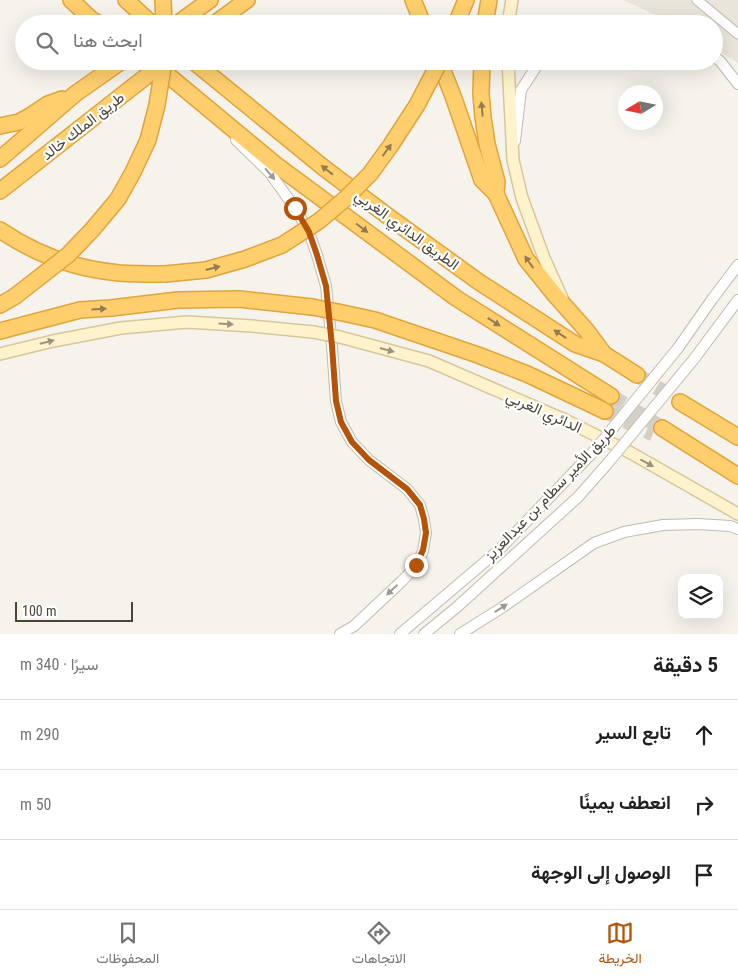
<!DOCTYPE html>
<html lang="ar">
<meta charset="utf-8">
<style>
:root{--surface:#fff;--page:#f2f2f2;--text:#202124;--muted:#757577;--line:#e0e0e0;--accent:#b45309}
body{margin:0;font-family:"Roboto Condensed",Vazirmatn,sans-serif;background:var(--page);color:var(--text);direction:rtl}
.controls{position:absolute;right:15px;bottom:15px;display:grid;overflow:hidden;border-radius:10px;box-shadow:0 5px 20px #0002}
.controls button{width:45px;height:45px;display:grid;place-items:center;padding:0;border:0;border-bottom:1px solid var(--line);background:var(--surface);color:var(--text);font:25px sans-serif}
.compass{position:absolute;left:618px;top:85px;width:45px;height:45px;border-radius:50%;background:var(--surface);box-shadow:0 5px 20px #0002;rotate:260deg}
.scale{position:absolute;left:15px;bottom:12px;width:118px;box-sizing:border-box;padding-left:5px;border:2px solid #4b4439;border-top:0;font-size:14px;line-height:18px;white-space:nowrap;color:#4b4439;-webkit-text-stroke:4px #fff;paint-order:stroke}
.stop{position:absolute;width:15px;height:15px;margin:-11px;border:4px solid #b45309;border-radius:50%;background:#fff}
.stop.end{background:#b45309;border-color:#fff;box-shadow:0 1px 5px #0008}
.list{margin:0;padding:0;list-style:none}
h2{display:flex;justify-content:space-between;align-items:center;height:65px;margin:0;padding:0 20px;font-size:21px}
h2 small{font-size:16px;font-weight:400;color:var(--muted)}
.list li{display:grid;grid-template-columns:32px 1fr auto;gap:15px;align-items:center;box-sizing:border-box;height:70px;padding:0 20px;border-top:1px solid var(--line)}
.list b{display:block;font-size:19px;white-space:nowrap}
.list em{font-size:16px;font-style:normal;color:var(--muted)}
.icon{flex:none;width:28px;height:28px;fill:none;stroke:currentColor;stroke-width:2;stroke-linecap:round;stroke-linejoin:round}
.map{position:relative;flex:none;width:738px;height:634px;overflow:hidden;direction:ltr}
.search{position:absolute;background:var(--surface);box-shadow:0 5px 20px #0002;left:15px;right:15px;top:15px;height:55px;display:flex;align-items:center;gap:12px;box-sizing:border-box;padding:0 18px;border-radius:28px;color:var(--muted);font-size:19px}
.sheet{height:275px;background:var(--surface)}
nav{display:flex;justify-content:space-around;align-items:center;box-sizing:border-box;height:70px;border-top:1px solid var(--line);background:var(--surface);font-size:14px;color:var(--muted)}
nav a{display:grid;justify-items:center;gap:2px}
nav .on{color:var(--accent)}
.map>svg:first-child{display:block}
</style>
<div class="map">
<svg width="738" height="634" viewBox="0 0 738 634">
<rect width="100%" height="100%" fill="#f6f3ec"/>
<path fill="#eae5da" d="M623,0H738V63L714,48V24H675Z"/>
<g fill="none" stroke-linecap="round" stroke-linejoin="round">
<g stroke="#d4d0c8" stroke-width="15" stroke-dasharray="15 8" stroke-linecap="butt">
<path d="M637,375L680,402"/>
<path d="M611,396L662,428"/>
<path d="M605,411L653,434"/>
</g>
<g stroke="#c2bbae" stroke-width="11">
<path id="minor" d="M697,0L738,34"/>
</g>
<g stroke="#c2bbae" stroke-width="12">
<g id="tertiary">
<path d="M714,56L720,61L738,84"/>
<path d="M236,140L270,173L295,208L309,232L317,255L326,286L332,346L336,401L341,422L352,442L369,460L407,489L420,505L424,519L426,533L423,551L417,565L402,581L354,626L340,634"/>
<path d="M515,141L521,90L540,61"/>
<path d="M678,348L713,298L738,265"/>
<path d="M694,359L738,300"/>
<path d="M400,634L500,549L594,451"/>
<path d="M424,634L457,607L578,497L608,463"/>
<path d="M460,634L503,607L594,543L624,532L663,525L698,524L730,526L738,529"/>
</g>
</g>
<g stroke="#d6c79b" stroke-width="14">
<g id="secondary">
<path d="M508,24L512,0"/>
<path d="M508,61L513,160L522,198L544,258L562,298"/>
<path d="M340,337L429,361L565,420L631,453L738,514"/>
<path d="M0,354L53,341L121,328L187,322L252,326L313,332"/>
</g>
</g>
<g stroke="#e0a43c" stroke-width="18">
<g id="motorway">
<path d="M71,0L91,19L100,24"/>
<path d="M126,0L152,24"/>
<path d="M163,0L164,24"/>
<path d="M413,0L423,24"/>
<path d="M177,24L210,0"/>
<path d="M214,24L247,0"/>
<path d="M456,24L466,0"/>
<path d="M485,24L489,0"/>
<path d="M151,61L275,164L456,298L611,396"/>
<path d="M193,61L324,168L389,217L479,282L575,344L604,354L637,375"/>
<path d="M439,61L453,96L482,180L496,194"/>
<path d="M482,61L481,94L483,117L487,144L497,182L496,194L526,259L555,295L587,331L604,354"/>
<path d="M0,126L19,122L30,116L48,104L62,99"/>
<path d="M0,159L75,94L122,61"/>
<path d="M0,191L144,78"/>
<path d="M0,230C35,254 76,269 119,273C134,274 150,274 165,274"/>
<path d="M0,305L14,297"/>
<path d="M338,312L375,320L478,355L527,374L605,411"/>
<path d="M0,331L80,310L111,308L178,300L239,299L312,307"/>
<path d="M680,402L738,437"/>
<path d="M662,428L738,476"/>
</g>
</g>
<use href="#minor" stroke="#fff" stroke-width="9"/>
<use href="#tertiary" stroke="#fff" stroke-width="10"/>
<use href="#secondary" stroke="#fff3cd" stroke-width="11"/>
<use href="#motorway" stroke="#ffcf6e" stroke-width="15"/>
<g stroke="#c2bbae" stroke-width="12" stroke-linecap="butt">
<g id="tertiary-bridge">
<path d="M594,451L678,348"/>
<path d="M608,463L694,359"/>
</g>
</g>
<g stroke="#d6c79b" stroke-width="14" stroke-linecap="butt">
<path id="secondary-bridge" d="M313,332L340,337"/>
</g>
<g stroke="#e0a43c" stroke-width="18" stroke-linecap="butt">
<g id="motorway-bridge">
<path d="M144,78L165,61"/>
<path d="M165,274L206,270L245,259L282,245L319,221L345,199L370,174L391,145L417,105L440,61"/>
<path d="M14,297L68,255L92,230L118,199L133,172L148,140L157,105L164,61"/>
<path d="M312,307L338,312"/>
</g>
</g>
<use href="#tertiary-bridge" stroke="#fff" stroke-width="10"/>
<use href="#secondary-bridge" stroke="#fff3cd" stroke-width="11"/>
<use href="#motorway-bridge" stroke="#ffcf6e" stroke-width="15"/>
</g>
<defs><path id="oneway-solid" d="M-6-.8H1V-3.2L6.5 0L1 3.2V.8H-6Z" transform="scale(1.25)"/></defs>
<g fill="#937c4e">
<use href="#oneway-solid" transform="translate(482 109) rotate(-95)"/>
<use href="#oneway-solid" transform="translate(387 150) rotate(-54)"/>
<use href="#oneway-solid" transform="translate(327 170) rotate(-142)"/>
<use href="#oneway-solid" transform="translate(362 228) rotate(37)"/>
<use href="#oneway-solid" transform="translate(529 262) rotate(-125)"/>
<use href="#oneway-solid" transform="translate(213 268) rotate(-15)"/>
<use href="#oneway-solid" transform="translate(99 309) rotate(-4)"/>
<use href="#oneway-solid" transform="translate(494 322) rotate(33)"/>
<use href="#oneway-solid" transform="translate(560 334) rotate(-147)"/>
</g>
<g fill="#9c9892">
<use href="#oneway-solid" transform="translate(270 174) rotate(49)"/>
<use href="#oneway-solid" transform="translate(392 590) rotate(137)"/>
<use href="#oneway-solid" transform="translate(501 608) rotate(-33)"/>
</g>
<g fill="#9c937c">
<use href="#oneway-solid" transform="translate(226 324) rotate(3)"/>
<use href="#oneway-solid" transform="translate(47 342) rotate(-14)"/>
<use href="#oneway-solid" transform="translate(387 350) rotate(15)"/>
<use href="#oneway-solid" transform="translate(647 463) rotate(29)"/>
</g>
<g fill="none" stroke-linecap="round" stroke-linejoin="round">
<path stroke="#b45309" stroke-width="6" d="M295,208L309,232L317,255L326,286L332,346L336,401L341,422L352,442L369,460L407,489L420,505L424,519L426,533L423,550L416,565"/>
</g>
<g text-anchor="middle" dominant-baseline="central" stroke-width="4.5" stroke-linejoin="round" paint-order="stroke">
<g font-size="15" fill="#4b4439" stroke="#fff">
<text transform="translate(83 126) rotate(-38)">طريق الملك خالد</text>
<text transform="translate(407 230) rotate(36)">الطريق الدائري الغربي</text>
<text transform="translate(544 412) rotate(24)">الدائري الغربي</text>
<text transform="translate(550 493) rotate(-46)">طريق الأمير سطام بن عبدالعزيز</text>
</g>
</g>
</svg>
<div class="controls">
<button><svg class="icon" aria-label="layers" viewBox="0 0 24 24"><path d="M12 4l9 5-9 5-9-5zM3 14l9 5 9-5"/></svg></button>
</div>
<svg class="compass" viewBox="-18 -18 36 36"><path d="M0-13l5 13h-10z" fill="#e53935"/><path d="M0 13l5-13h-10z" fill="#757577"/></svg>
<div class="scale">100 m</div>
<div class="stop" style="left:295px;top:208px"></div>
<div class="stop end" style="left:416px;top:565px"></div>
<div class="search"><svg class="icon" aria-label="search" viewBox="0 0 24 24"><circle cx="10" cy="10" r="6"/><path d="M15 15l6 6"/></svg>ابحث هنا</div>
</div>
<section class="sheet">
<h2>5 دقيقة<small>سيرًا · 340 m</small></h2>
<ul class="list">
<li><svg class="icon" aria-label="ahead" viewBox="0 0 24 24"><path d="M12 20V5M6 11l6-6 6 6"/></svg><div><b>تابع السير</b></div><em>290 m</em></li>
<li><svg class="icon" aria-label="right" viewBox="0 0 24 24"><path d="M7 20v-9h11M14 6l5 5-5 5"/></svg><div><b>انعطف يمينًا</b></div><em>50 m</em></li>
<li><svg class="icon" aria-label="arrive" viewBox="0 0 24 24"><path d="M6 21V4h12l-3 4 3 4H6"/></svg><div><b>الوصول إلى الوجهة</b></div></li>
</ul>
</section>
<nav>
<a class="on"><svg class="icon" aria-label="map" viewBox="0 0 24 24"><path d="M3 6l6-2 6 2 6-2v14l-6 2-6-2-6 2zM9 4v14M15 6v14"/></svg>الخريطة</a>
<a><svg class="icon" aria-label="directions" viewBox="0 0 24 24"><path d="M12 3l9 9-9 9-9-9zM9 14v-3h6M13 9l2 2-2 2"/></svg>الاتجاهات</a>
<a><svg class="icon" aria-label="saved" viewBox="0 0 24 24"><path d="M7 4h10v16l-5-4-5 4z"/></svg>المحفوظات</a>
</nav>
